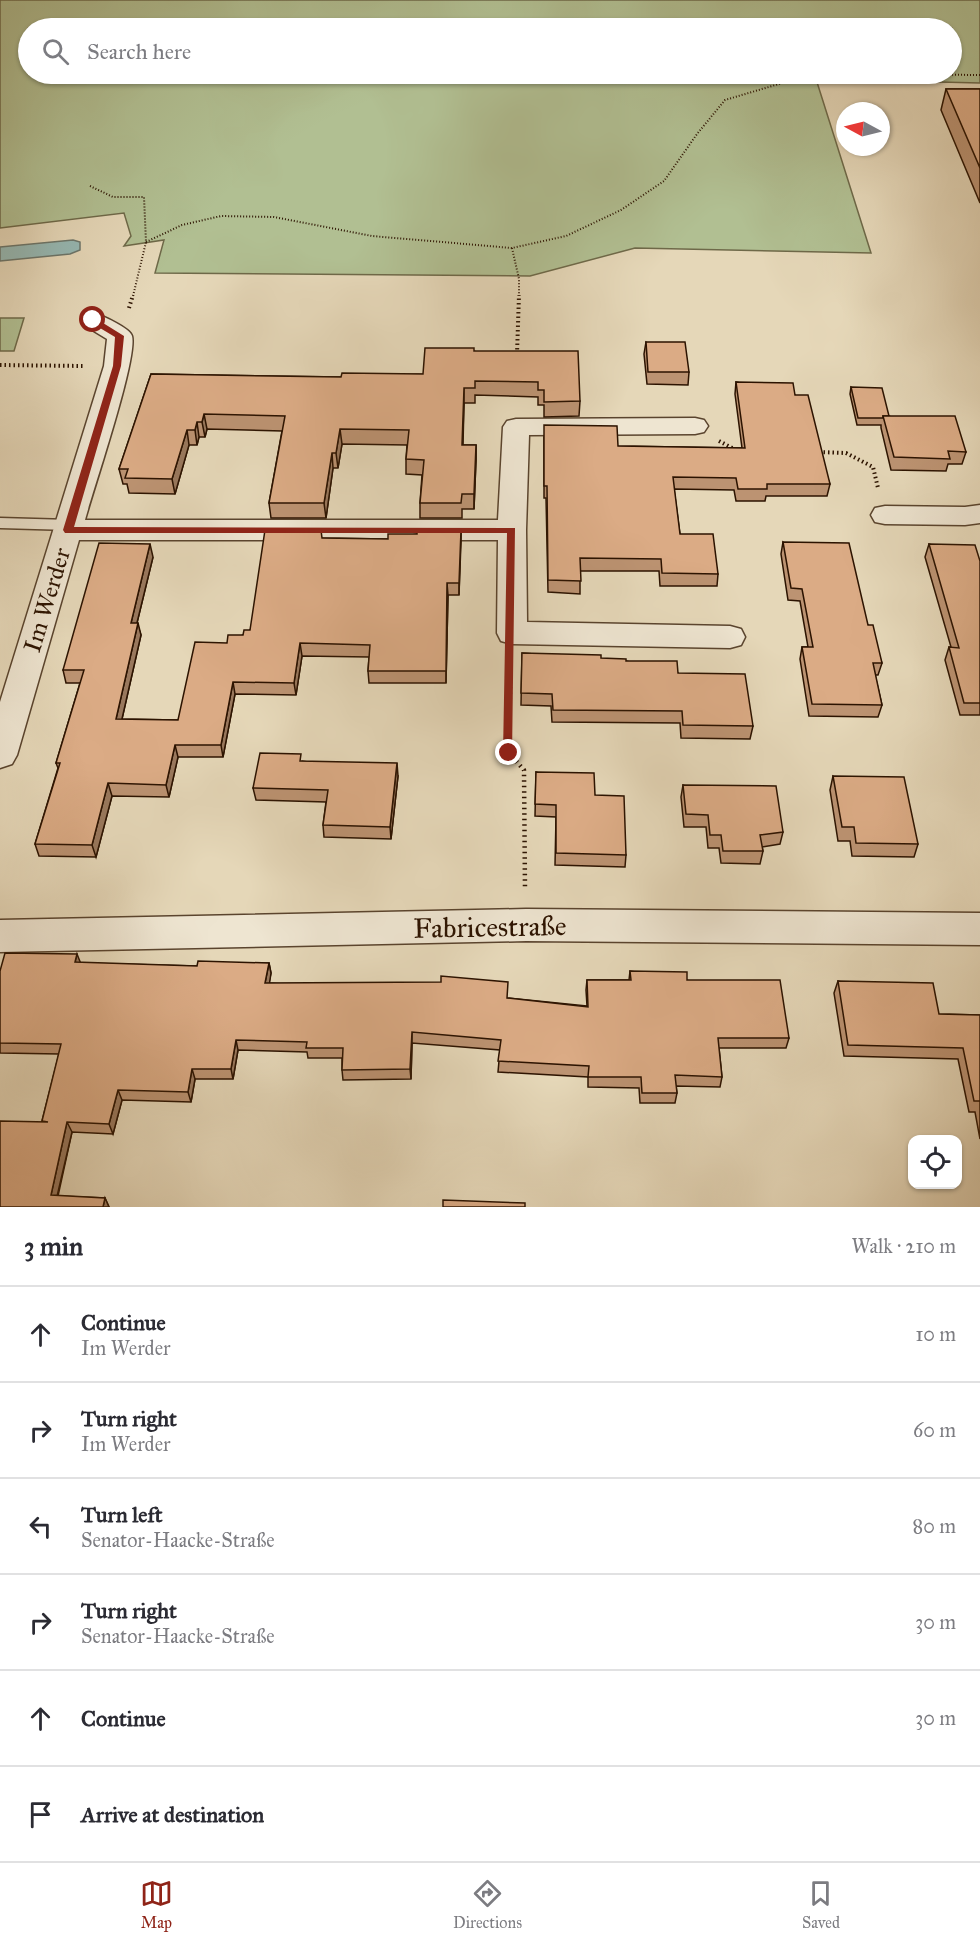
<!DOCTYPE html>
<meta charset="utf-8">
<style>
:root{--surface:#fff;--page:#f7f7f7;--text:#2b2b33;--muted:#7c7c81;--line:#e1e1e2;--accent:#8f2418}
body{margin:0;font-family:"IM FELL Great Primer",serif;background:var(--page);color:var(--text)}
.controls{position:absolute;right:18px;bottom:18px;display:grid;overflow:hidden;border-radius:12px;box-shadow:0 2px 4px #0004}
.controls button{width:54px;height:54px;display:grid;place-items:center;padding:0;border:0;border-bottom:2px solid var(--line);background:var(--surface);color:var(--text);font:30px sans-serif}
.compass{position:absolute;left:836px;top:102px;width:54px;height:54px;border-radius:50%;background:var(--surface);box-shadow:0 2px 4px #0004;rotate:277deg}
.stop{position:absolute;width:18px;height:18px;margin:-14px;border:4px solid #8f2418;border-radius:50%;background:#fff}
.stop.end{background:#8f2418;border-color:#fff;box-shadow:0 2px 6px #0008}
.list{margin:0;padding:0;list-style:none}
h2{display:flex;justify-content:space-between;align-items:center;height:78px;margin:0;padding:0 24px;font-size:26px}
h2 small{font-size:20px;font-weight:400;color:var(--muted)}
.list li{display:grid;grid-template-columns:39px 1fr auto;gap:18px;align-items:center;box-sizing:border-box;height:96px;padding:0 24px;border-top:2px solid var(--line)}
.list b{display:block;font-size:22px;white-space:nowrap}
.list p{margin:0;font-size:20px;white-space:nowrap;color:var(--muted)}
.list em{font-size:20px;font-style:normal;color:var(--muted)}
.icon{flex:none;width:33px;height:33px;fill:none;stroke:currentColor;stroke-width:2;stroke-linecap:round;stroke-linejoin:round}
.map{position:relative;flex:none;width:980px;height:1207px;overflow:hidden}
.search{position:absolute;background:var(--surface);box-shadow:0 2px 4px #0004;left:18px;right:18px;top:18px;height:66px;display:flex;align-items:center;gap:15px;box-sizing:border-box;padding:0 21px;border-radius:33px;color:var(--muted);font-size:22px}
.sheet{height:654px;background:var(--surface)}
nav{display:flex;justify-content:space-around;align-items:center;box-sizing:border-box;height:84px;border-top:2px solid var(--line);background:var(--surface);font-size:16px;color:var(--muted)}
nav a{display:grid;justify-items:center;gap:3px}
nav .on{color:var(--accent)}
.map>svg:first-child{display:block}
</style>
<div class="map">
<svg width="980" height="1207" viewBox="0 0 980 1207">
<rect width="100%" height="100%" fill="#e5d7b8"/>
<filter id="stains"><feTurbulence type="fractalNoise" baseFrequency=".00333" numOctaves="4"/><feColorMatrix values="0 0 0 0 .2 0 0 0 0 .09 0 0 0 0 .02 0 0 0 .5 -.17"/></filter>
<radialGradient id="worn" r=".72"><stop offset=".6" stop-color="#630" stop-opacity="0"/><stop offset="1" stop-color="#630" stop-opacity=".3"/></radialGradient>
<g fill="#b1bf92" stroke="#6e6949" stroke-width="1.5" fill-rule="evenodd">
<path d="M0,0H980V83L816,79L871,253L635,248L530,276L155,273L164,240L124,246L131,236L124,213L0,228ZM28,28H952V74H28Z"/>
<path d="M0,318H24L14,351H0Z"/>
</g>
<path fill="#96b8b3" stroke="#6c766b" stroke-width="1.5" d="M73,240L80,242V250L70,254L0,261V247Z"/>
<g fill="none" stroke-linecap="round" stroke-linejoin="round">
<g stroke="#5a442e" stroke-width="3">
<path id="service" d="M0,518L70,520L77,525L70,530L0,528Z"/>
</g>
<g stroke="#5a442e" stroke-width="3">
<g id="minor">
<path d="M93,313C101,315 130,328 132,336C138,358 93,490 85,520H498L503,427L507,421L516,419L695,418L704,420L708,426L704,432L695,434L529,435L526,530L527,622L730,626L741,629L745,637L741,645L730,648L512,644L501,641L497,633L498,540H79L17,755L12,764L0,768V702L104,366L107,339L84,325L81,320L84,315Z"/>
<path d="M980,505V523L965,525L885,524L875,522L871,515L875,508L885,506L965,507Z"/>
<path d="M526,909L980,913V945L526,941L0,952V920Z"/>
</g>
</g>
<g stroke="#2c1300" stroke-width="2" stroke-dasharray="1 2" stroke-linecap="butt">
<path d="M90,186L113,197H144L146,242L133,296"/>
<path d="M146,242L182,225L221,216L274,217L372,236L512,248L566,236L621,210L664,181L697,134L725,100L799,78L856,74L980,75"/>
<path d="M512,248L519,279V296"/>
</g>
<g stroke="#2c1300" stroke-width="4" stroke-dasharray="1.5 3" stroke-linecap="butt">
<path d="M129,308L133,295"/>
<path d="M517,354L519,295"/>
<path d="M0,365L83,366"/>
<path d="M719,441L734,449"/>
<path d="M819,452L846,453L873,467L878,488"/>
<path d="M510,688L511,664"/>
</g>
<path stroke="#2c1300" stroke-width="4.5" stroke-dasharray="1.5 4" stroke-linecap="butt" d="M510,687L509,753L524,770L525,890"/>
<use href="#service" fill="#eee5d1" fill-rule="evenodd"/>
<use href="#minor" fill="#eee5d1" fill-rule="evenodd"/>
</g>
<g fill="#bc9372" stroke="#2c1300" stroke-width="1.5">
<path d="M946,89H980V203L941,110Z"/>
<path d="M646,342L689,372L688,385L647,384L644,354Z"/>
<path d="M474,351L580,401L579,416L544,417V405H538V397L475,395V403H464L463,445H476V460L474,509H462V518H420V503L422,475L406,474V459L407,445L342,444L338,468H333L326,518H271L269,503L282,431L207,429L205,437H199L197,445H189L175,494L129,493L127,484H123L119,469L151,374L341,377L423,374Z"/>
<path d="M736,382L795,395L830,484L827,496H766L765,501H736L734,490L674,489L680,534L718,574L717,586H660L659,571H580V594L548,592L546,498H544V437L618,446L742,448L735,394Z"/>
<path d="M851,387L889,416L966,452L962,464H948L946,471L891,470L881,428V425H857L850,394Z"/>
<path d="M461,530L459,595H448L446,683H369L368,671L369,657L302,656L296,695L235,694L223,757H178L169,797L112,796L96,857L39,856L35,844L58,768L56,763L80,683H66L63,670L153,557L137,623L141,635L122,719L178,720L227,643L243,635L250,630L322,538L388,539L417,534Z"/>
<path d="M783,542L868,625L882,663L878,675H875L882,705L878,717L809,716L800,659L802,647H808L800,601L788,600L781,554Z"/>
<path d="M929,544L980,561V715H960L945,660L949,647H951L925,557Z"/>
<path d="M522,653L626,661L678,673L753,726L750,739L681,738L680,723L552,722L551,706L521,705Z"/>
<path d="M302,761L398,776L391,839L324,837L323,825L326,802L256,800L253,788Z"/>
<path d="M536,772L595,795L626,855L625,867L555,865L556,817L535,816Z"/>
<path d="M833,776L918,844L914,857L852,856L850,841H838L830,790Z"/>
<path d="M683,785L783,832L780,844L762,847L763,851L760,864L721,863L719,848H708L706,827H684L681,797Z"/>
<path d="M80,963L197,966L269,963L271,973L269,983L507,998L587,1006L586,990L587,980H629L630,971L687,980L789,1038L786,1048H719L722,1077L720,1087L676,1086L677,1093L675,1103H640L639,1088L588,1087V1077L498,1072L500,1050L412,1043L411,1079L343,1080L342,1070V1058H308L307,1052L238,1050L233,1079H195L191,1102L122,1100L113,1134L72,1132L58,1196L105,1198L109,1207H0L42,1121L59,1054L0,1053V971Z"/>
<path d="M838,981L939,1014L980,1015V1139L975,1112H969L958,1059L844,1056L834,993Z"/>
</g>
<g fill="#99785d" stroke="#2c1300" stroke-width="1.5">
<path d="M464,388V403L462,460V445Z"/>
<path d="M204,414L207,429L205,437L202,422Z"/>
<path d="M197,422L199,437L197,445L195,430Z"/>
<path d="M340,429L342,444L338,468L336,453Z"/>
<path d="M187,430L189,445L175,494L172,479Z"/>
<path d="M476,445V460L474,509V494Z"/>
<path d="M332,453L333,468L326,518L324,503Z"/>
<path d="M461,530V542L459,595V583Z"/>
<path d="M150,544L153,557L134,635L131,623Z"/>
<path d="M447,583L448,595L446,683V671Z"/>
<path d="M138,623L141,635L119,732L116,719Z"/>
<path d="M300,643L302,656L296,695L294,683Z"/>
<path d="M233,682L235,694L223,757L221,745Z"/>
<path d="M175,745L178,757L169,797L166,785Z"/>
<path d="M397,763L398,776L391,839L390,827Z"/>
<path d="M108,783L112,796L96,857L92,845Z"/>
<path d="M77,954L81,964L75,962Z"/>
<path d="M269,963L271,973L268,993L265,983Z"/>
<path d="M412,1032V1043L411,1079L410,1069Z"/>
<path d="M236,1040L238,1050L233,1079L231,1069Z"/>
<path d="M192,1069L195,1079L191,1102L188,1092Z"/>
<path d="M118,1090L122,1100L113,1134L109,1124Z"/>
<path d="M67,1122L72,1132L55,1205L51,1195Z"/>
<path d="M105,1198L109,1207H103Z"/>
</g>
<g fill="#dbab85" stroke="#2c1300" stroke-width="1.5">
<path d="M946,89H980V168Z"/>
<path d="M646,342H685L689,372H648Z"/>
<path d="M425,348H474V351H578L580,401L544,402V390H538V382L475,381V388H464L462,445H476L474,494H462L461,503H420L424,460L406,459L409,430L340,429L336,453H332L324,503H269L285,416L204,414L202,422H197L195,430H187L172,479L125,478L128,469H119L151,374L341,377L342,373L423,374Z"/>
<path d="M736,382L793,383L795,395H808L830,484H767V489H738L736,478L673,477L680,534H713L718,574L662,573L661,559L580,558L581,581L548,580L547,486H544V425L617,426L618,446L745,448Z"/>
<path d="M851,387L882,388L889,416H883V418H858Z"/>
<path d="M883,416H955L966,452L948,451L950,459L894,457Z"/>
<path d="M265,530H321L322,538L388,539V534H417V530H461L459,583H447L446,671H368L370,645L300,643L294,683L233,682L221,745H175L166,785L108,783L92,845L35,844L60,763H56L84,670H63L99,543L150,544L131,623H138L116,719L178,720L195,642L227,643L228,635H243L244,630H250Z"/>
<path d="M783,542L849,543L868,625H873L882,663H873L882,705L812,704L802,647H813L802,589L791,588Z"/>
<path d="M929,544L975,545L980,561V703H964L949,647L959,648Z"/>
<path d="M522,653L601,655V658L626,659V661H677L678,673L745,674L753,726L683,725L682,711L553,710L552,694L521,693Z"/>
<path d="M260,753L301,754L300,761L397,763L390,827L323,825L328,790L253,788Z"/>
<path d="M536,772L594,773L595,795L624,796L626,855L556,853V805L535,804Z"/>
<path d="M833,776L904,777L918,844L856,843L854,827H842Z"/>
<path d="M683,785L776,786L783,832L760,835L763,851H723L721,835H710L708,815L686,814Z"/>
<path d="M5,953L77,954L75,962L197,966L198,961L269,963L265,983L441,982V976L508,982L507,998L588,1007L587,980H631L630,971L687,972V980H780L789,1038H718L722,1077L675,1075L677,1093H642L641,1077H588L589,1066L498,1061L501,1040L412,1032L410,1069L342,1070L343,1048H306L307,1042L236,1040L231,1069H192L188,1092L118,1090L109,1124L67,1122L51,1195L105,1198L103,1207H0V1121L48,1122L42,1121L61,1044L0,1043V971Z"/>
<path d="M838,981L933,983L939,1014L980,1015V1101H974L963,1048L848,1045Z"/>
<path d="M443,1200L525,1203V1207H443Z"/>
</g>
<path fill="#8f2418" d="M90,318H95L124,336L121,366L74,527L515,528L512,756H505L503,753L507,533H65L63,530L113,366L115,337L90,322Z"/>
<g text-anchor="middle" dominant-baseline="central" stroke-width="5" stroke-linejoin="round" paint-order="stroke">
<g font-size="24" fill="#2c1300" stroke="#eee5d1">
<text transform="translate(47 600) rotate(-73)">Im Werder</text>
</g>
<g font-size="28" fill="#2c1300" stroke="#eee5d1">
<text transform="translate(490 927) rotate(-1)">Fabricestraße</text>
</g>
</g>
<rect width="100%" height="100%" filter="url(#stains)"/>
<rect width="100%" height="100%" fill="url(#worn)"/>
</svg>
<div class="controls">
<button><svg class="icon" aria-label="locate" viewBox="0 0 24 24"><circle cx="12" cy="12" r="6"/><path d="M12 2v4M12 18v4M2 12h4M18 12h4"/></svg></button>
</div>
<svg class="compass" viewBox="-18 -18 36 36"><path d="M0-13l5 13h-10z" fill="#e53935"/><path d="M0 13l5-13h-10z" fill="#7c7c81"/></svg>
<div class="stop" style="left:93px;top:320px"></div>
<div class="stop end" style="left:509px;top:753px"></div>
<div class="search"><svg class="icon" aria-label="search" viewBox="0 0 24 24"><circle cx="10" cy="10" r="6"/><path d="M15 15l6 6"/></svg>Search here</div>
</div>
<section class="sheet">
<h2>3 min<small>Walk · 210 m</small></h2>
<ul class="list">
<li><svg class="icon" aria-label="ahead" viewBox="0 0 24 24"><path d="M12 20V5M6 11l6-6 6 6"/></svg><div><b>Continue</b><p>Im Werder</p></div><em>10 m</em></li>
<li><svg class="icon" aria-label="right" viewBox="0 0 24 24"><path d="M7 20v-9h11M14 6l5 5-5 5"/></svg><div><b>Turn right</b><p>Im Werder</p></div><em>60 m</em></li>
<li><svg class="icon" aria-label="left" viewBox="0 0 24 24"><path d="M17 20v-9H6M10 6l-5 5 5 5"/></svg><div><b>Turn left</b><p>Senator-Haacke-Straße</p></div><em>80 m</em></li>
<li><svg class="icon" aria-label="right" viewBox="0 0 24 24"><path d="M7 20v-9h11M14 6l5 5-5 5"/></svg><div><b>Turn right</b><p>Senator-Haacke-Straße</p></div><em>30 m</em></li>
<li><svg class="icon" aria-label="ahead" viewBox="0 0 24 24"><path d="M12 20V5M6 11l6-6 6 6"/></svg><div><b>Continue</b></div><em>30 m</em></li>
<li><svg class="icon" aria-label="arrive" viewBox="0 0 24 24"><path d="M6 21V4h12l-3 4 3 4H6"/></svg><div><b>Arrive at destination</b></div></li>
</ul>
</section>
<nav>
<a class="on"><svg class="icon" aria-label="map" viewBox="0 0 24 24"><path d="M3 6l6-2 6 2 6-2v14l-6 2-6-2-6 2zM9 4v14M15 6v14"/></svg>Map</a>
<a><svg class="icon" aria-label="directions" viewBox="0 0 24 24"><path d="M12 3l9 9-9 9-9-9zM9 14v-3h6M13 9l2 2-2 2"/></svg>Directions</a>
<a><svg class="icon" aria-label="saved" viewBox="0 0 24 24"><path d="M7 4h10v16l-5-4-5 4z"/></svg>Saved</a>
</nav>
